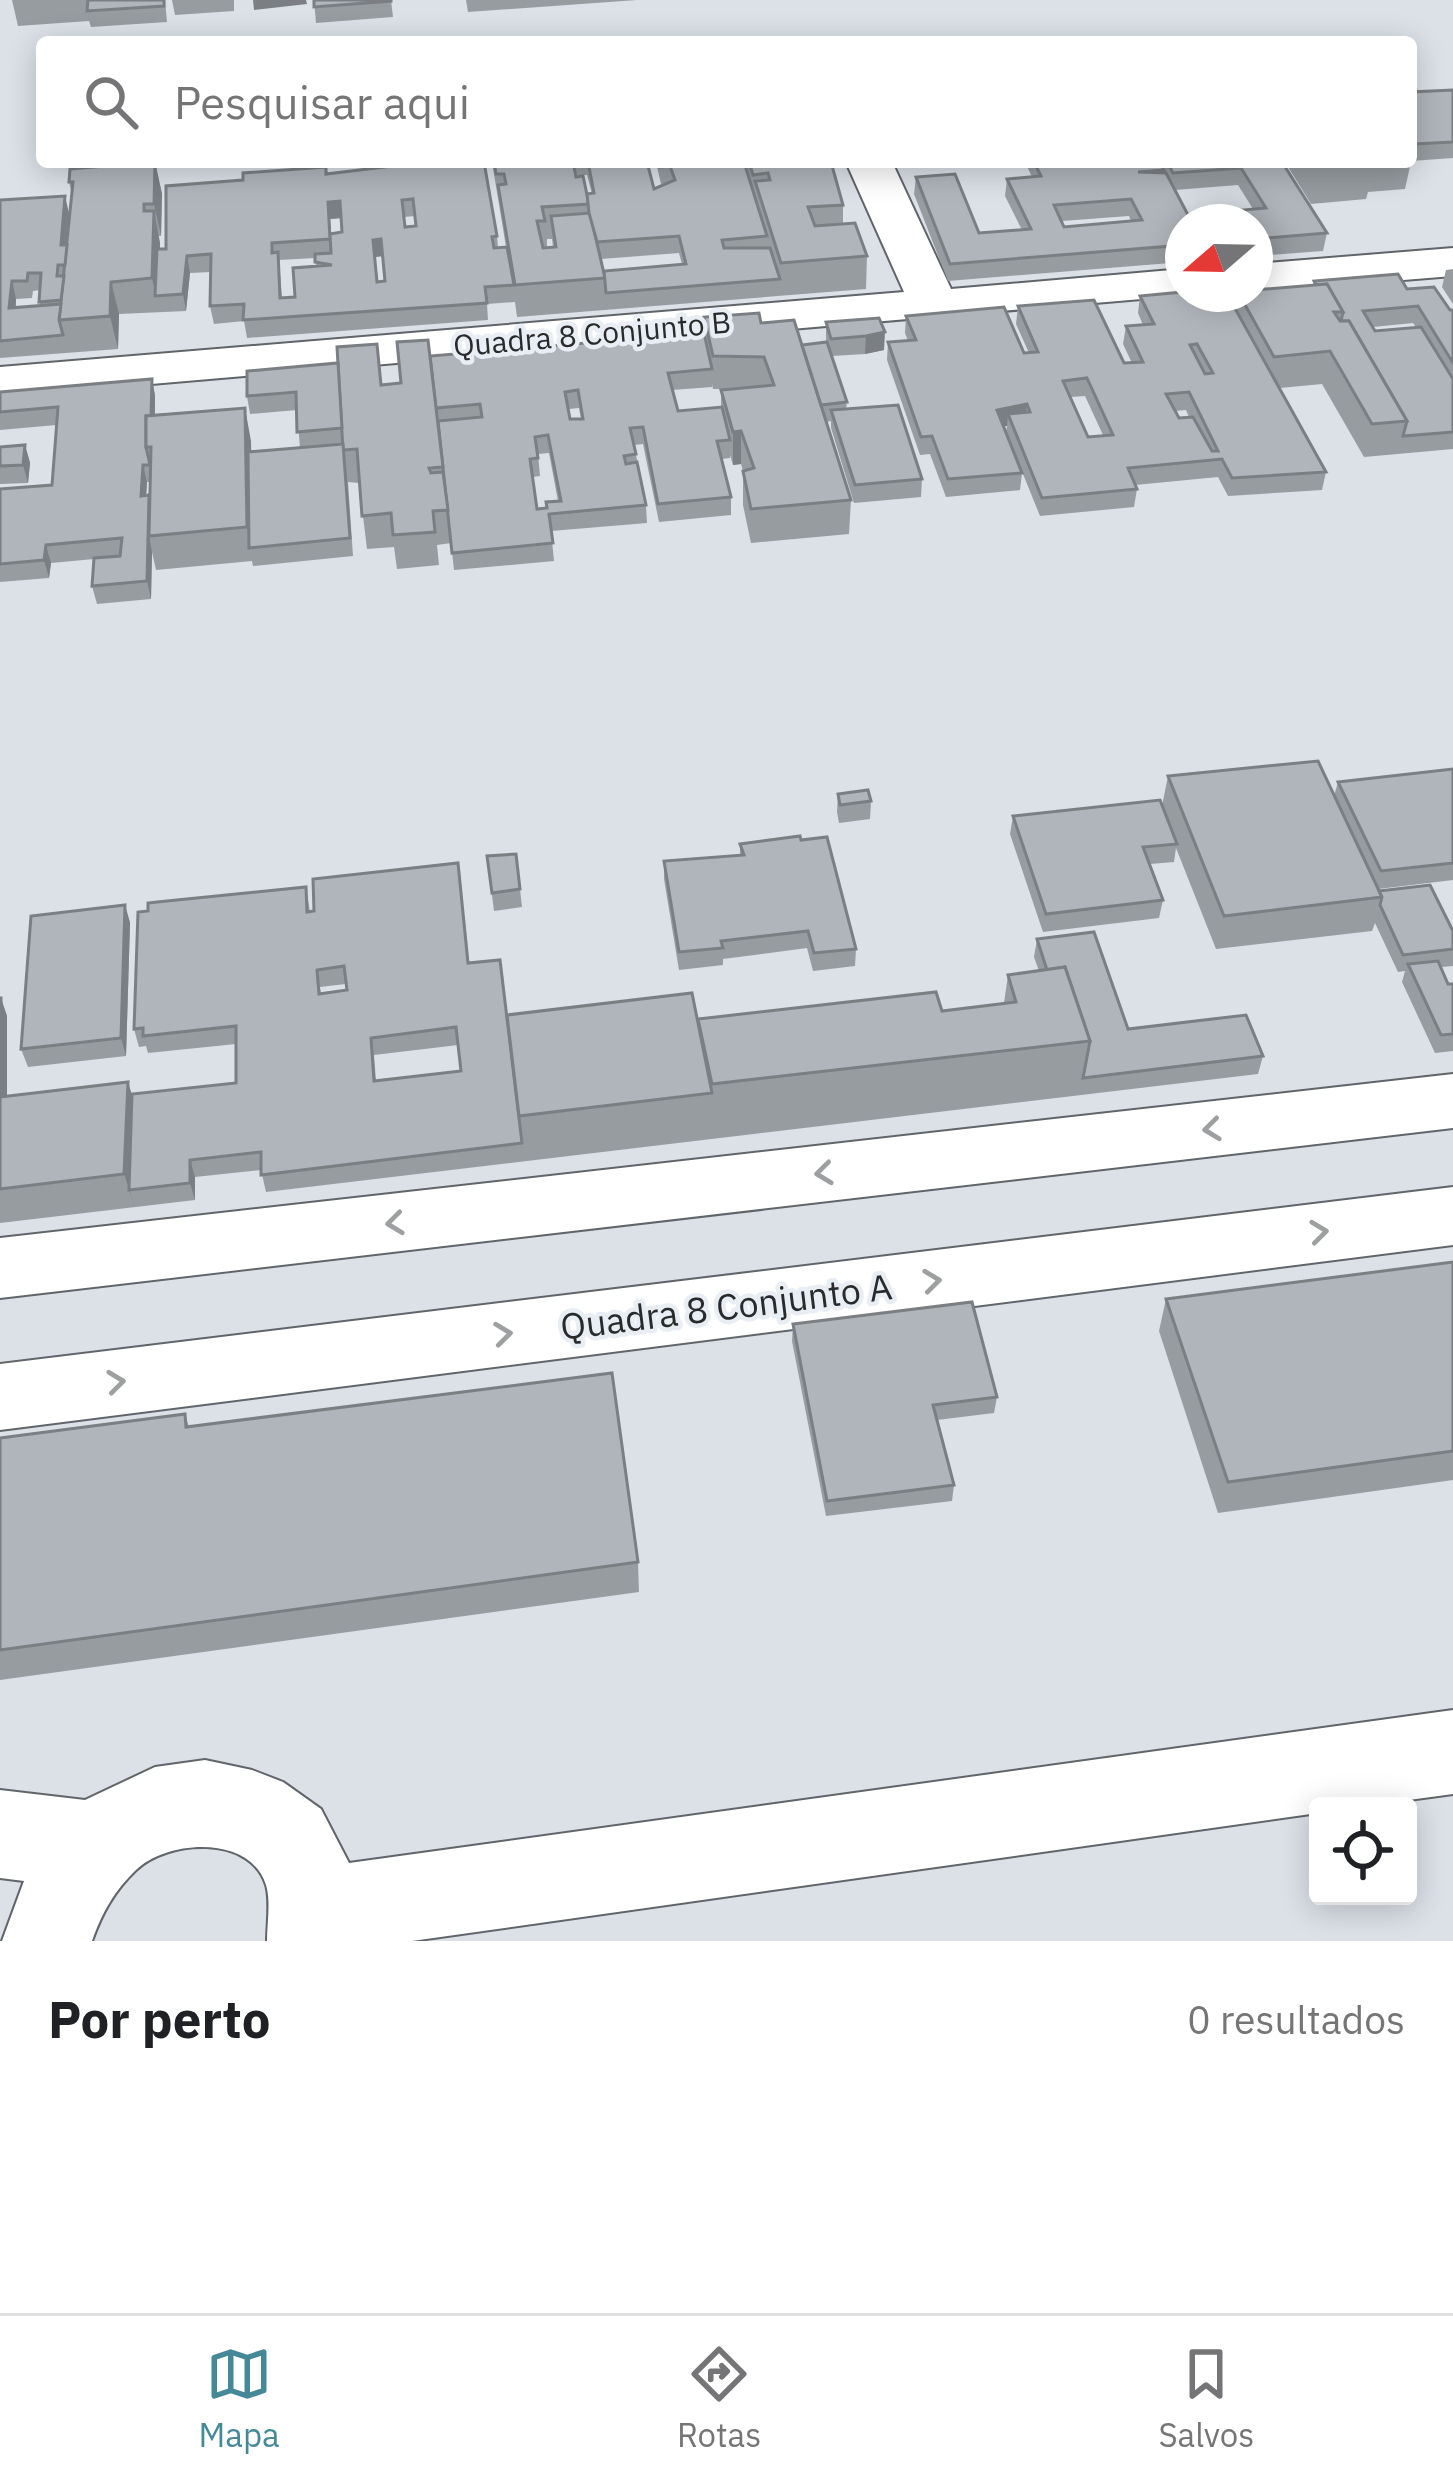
<!DOCTYPE html>
<html lang="pt">
<style>
:root{--surface:#fff;--page:#f2f2f2;--text:#202124;--muted:#757577;--line:#e0e0e0;--accent:#458898}
body{margin:0;font-family:"IBM Plex Sans",sans-serif;background:var(--page);color:var(--text)}
.controls{position:absolute;right:36px;bottom:36px;display:grid;overflow:hidden;border-radius:12px;box-shadow:0 6px 30px #0003}
.controls button{width:108px;height:108px;display:grid;place-items:center;padding:0;border:0;border-bottom:3px solid var(--line);background:var(--surface);color:var(--text);font:60px sans-serif}
.compass{position:absolute;left:1165px;top:204px;width:108px;height:108px;border-radius:50%;background:var(--surface);box-shadow:0 6px 30px #0003;rotate:250deg}
.list{margin:0;padding:0;list-style:none}
h2{display:flex;justify-content:space-between;align-items:center;height:156px;margin:0;padding:0 48px;font-size:51px}
h2 small{font-size:39px;font-weight:400;color:var(--muted)}
.icon{flex:none;width:66px;height:66px;fill:none;stroke:currentColor;stroke-width:2;stroke-linecap:round;stroke-linejoin:round}
.map{position:relative;flex:none;width:1453px;height:1941px;overflow:hidden}
.search{position:absolute;background:var(--surface);box-shadow:0 6px 30px #0003;left:36px;right:36px;top:36px;height:132px;display:flex;align-items:center;gap:30px;box-sizing:border-box;padding:0 42px;border-radius:12px;color:var(--muted);font-size:45px}
.sheet{height:372px;background:var(--surface)}
nav{display:flex;justify-content:space-around;align-items:center;box-sizing:border-box;height:168px;border-top:3px solid var(--line);background:var(--surface);font-size:33px;color:var(--muted)}
nav a{display:grid;justify-items:center;gap:6px}
nav .on{color:var(--accent)}
.map>svg:first-child{display:block}
</style>
<div class="map">
<svg width="1453" height="1941" viewBox="0 0 1453 1941">
<rect width="100%" height="100%" fill="#dbe1e7"/>
<g fill="none" stroke-linecap="round" stroke-linejoin="round">
<g stroke="#60656a" stroke-width="4">
<g id="minor">
<path d="M846,162H892L951,289L1183,269V294H1200L0,397V367L904,292Z"/>
<path d="M1453,248V276L1255,292V264Z"/>
<path d="M1453,1710V1794L1365,1806H1318V1813L412,1941H267C267,1924 271,1901 266,1885C250,1834 167,1840 136,1870C114,1891 102,1913 92,1941H2L24,1881L0,1878V1790L85,1800L155,1767L205,1760L252,1770L283,1782L321,1809L349,1863Z"/>
</g>
</g>
<g stroke="#60656a" stroke-width="4">
<g id="tertiary">
<path d="M1453,1074V1128L0,1298V1238Z"/>
<path d="M1453,1187V1245L0,1430V1364Z"/>
</g>
</g>
<use href="#minor" fill="#fff" fill-rule="evenodd"/>
<use href="#tertiary" fill="#fff" fill-rule="evenodd"/>
</g>
<g fill="#979ca1" fill-rule="evenodd">
<path d="M12,0H165L167,22L91,27L89,21L18,26Z"/>
<path d="M172,0H234V11L175,15Z"/>
<path d="M314,0H391L393,17L316,23Z"/>
<path d="M466,0H637L468,12Z"/>
<path d="M1453,90V158L1411,161V92Z"/>
<path d="M155,162L162,194L161,236H159L160,249H166L327,174L426,162L497,236L498,247H506L492,162H647L654,189L669,183L661,184L656,162H831L843,205V224L867,256L866,289L517,317L515,302L487,304L488,320L247,338L244,321L214,324L210,306L211,272L190,273L186,311L119,314L118,349L0,358V200L69,213L72,194L69,182ZM576,175H587L592,194H587ZM415,216L416,226L405,227L404,217ZM341,218L342,232L331,234L330,219ZM547,239H552L553,247H547ZM679,253L682,264L604,271L601,259ZM383,256L385,281L378,282L375,257ZM315,258L316,266L295,297L282,298L279,260ZM40,290V306L16,307V299L32,298L33,291Z"/>
<path d="M1025,162H1282L1327,233L1323,251L1255,256V222H1183V262L948,281L914,194L916,177L979,233L1022,230L1005,196L1007,179L1032,177ZM1238,185L1253,209L1188,215L1175,190ZM1129,216L1131,221L1064,227L1062,221Z"/>
<path d="M1285,162H1411L1405,189L1368,192L1366,199L1311,204Z"/>
<path d="M1453,269V304L1442,287L1446,270Z"/>
<path d="M1314,281L1407,289L1450,310H1453V449L1364,457L1322,384L1280,388L1326,472L1322,490L1228,496L1218,477L1135,485L1137,489L1134,507L1040,516L1006,432L1007,426H1004L1022,473L1020,490L946,497L930,454L920,455L887,360L888,342L908,341L905,333L906,316L1024,353H1029L1016,324L1018,306L1124,363H1132L1123,344L1126,326L1143,325L1138,313L1140,296L1235,307L1237,294H1255L1313,285ZM1413,323L1416,327L1375,331L1373,327ZM1085,396L1103,435L1088,437L1071,397ZM1186,410L1189,417L1179,418L1175,411Z"/>
<path d="M704,317L761,323L802,345L826,343V322L879,318L884,350L865,354L832,356L847,402L846,409L922,479L921,497L854,503L831,428V421L826,422L851,500L849,534L751,543L743,505V471L741,464L733,465L730,455V458L721,459L731,497V515L659,522L643,444L634,445L646,505L647,523L551,531L554,561L454,570L451,543L437,545L439,565L397,569L394,547L367,549L359,483L348,482L353,556L253,566L252,561L156,570L152,552L151,599L97,604L92,586L94,559L51,563L49,578L0,582V489L52,485L56,425L0,430V392L152,379L155,396V416L245,408L251,452L300,448L297,410L250,414L247,396L401,383L430,356L704,333ZM712,384L713,389H730L721,390V407L678,411L672,390L712,387ZM579,408L581,419H570L569,409ZM549,453L558,501L547,508L537,509L532,477L540,476L538,454ZM147,482H150V497L146,496Z"/>
<path d="M25,445L30,463L28,483L0,484V447Z"/>
<path d="M1453,769V880L1378,889L1453,931V966L1441,967L1448,984H1453V1051L1435,1053L1402,982L1405,971L1398,972L1375,923L1372,931L1216,949L1176,848L1174,862L1150,864L1163,900L1159,918L1043,932L1010,834L1013,816L1162,806L1168,776L1334,796L1338,782Z"/>
<path d="M838,794L871,801L870,819L839,823L837,812Z"/>
<path d="M740,844L856,949L855,966L813,971L807,948L723,959V965L679,970L664,879V861L740,856Z"/>
<path d="M516,854L522,907L494,911L487,856Z"/>
<path d="M306,887L310,912L469,963L509,1040L698,1023L942,1011L1004,1003L1008,975L1039,971L1034,957L1037,939L1128,1029L1263,1056L1258,1074L266,1192L261,1170L195,1177V1200L0,1223V998L7,1016V1096L128,1082L132,1097L236,1083V1044L148,1053L146,1046L139,1047L134,1029ZM346,984L347,990L321,993L320,987ZM458,1045L461,1071L376,1081L374,1055Z"/>
<path d="M125,905L130,923L126,1056L28,1067L21,1049Z"/>
<path d="M1453,1262V1480L1218,1513L1159,1331L1166,1299Z"/>
<path d="M793,1324L997,1397L994,1413L937,1420L954,1485L952,1501L826,1516L792,1341Z"/>
<path d="M185,1414L189,1427L638,1562L639,1592L0,1680V1438Z"/>
</g>
<g fill="#7b7f83">
<path d="M253,0H306L307,4L254,10Z"/>
<path d="M155,162L162,194L161,236L154,204Z"/>
<path d="M65,196L69,213L65,262L61,245Z"/>
<path d="M340,201L342,218L330,219L332,256L328,202Z"/>
<path d="M154,211L160,243L159,295L156,296L152,278Z"/>
<path d="M381,239L383,256L375,257L373,240Z"/>
<path d="M187,256L190,273L186,311L183,294Z"/>
<path d="M12,281L16,299L14,325L9,308Z"/>
<path d="M111,282L119,314L118,349L110,316Z"/>
<path d="M885,332L884,350L865,354L866,336Z"/>
<path d="M152,379L155,396L154,462L150,447Z"/>
<path d="M1027,404L1025,422L1008,414L1007,426L996,428L997,410Z"/>
<path d="M245,408L251,441L253,548H251L247,527Z"/>
<path d="M741,431V464L733,465V432Z"/>
<path d="M25,445L30,463L28,483L23,465Z"/>
<path d="M143,465L147,482L145,514L141,496Z"/>
<path d="M149,495V536L152,552L151,599L147,581Z"/>
<path d="M46,545L51,563L49,578L44,560Z"/>
<path d="M125,905L130,923L126,1056L121,1038Z"/>
<path d="M1,998L7,1016V1123L1,1106Z"/>
<path d="M128,1082L138,1115L129,1190L135,1207L124,1174Z"/>
<path d="M190,1160L195,1177V1200L190,1183Z"/>
</g>
<g fill="#b0b5bb" stroke="#7b7f83" stroke-width="3" fill-rule="evenodd">
<path d="M88,0H164V6L87,11Z"/>
<path d="M314,0H391V1L314,7Z"/>
<path d="M1453,90V142L1414,144L1411,140V92Z"/>
<path d="M155,162L154,204H144V211H154L152,278L111,282L110,316L59,320L73,182H69L70,169Z"/>
<path d="M426,162H484L497,236L492,237L494,248L507,247L514,285L485,287L487,303L243,320L244,304L210,306L211,254L187,256L183,294L155,296L157,249H166V186L243,180V173L326,167V174ZM413,199L416,226L405,227L402,200ZM340,201L342,232L330,234L331,253L315,254V262L332,265L293,268L295,297L280,298L278,252L272,253V243L330,239L328,202ZM381,239L385,281L377,282L373,240Z"/>
<path d="M494,162H573L576,177L583,176L589,204L542,207L545,221H537L543,248L556,247L551,216L590,213L605,278L515,285L498,185L506,184L504,174H496Z"/>
<path d="M588,162H647L654,189L675,180L670,166L660,167L659,162H744L767,236L722,240L724,248H770L780,279L606,293L604,271L686,264L679,236L597,242L589,213L587,194L594,193Z"/>
<path d="M749,162H831L843,205L808,207L815,226L855,223L867,256L781,263L755,181L770,180L768,173L753,175Z"/>
<path d="M1034,162H1160L1164,170L1138,172L1166,173L1188,215L1266,208L1241,168L1173,173L1167,162H1282L1327,233L1255,239V222H1183V245L950,264L916,177L955,174L979,233L1031,229L1007,179L1041,176ZM1131,199L1142,220L1064,227L1054,205Z"/>
<path d="M65,196L61,245H67L65,265H58L57,276H64L61,300L39,302L41,273H28L27,281H12L9,308L61,304L59,320L63,335L0,341V200Z"/>
<path d="M1398,274L1407,289L1434,287L1450,310H1453V363L1418,306L1363,311L1375,331L1421,327L1453,379V432L1403,436L1407,421L1349,321H1341L1343,312L1327,284L1316,285L1314,281Z"/>
<path d="M1327,284L1343,312H1334L1340,321H1349L1407,421L1372,424L1330,351L1274,357L1239,294H1255V290Z"/>
<path d="M1183,292V294H1227L1326,472L1232,478L1222,459L1128,468L1137,489L1042,498L1008,414L1030,412L1027,404L997,410L1022,473L948,479L932,436L921,437L888,342L916,340L906,316L1004,307L1024,353L1038,352L1018,306L1094,300L1124,363L1143,362L1126,326L1154,324L1140,296ZM1197,344L1213,373L1205,374L1190,345ZM1087,378L1113,435L1088,437L1063,381ZM1189,392L1218,451H1212L1193,417L1179,418L1166,394Z"/>
<path d="M759,313L761,323L794,320L851,500L751,509L743,471L754,468L741,431L733,432L721,390L774,385L764,357L713,356L704,317Z"/>
<path d="M879,318L885,332L866,336L831,339L826,322Z"/>
<path d="M704,333L712,369L668,373L678,411L722,407L730,440L717,441L731,497L658,504L643,427L630,428L636,454L624,456L626,464L637,462L646,505L549,514L553,543L452,553L438,421L482,417L480,404L436,408L430,356ZM578,390L583,419H570L565,392ZM548,435L561,501L546,502L547,508L537,509L530,459L538,458L535,437Z"/>
<path d="M428,340L443,467L429,468L431,473L443,472L448,510L433,511L435,532L393,535L391,513L362,516L357,449L343,450L337,347L377,344L381,385L401,383L397,342Z"/>
<path d="M827,342L847,402L821,405L802,345Z"/>
<path d="M338,363L342,428L297,432L296,392L247,396V371Z"/>
<path d="M152,379L151,416H146V447L150,465H143L141,496L149,495L147,581L92,586L94,558L120,556L122,538L46,545L44,560L0,564V489L52,485L58,407L0,412V392Z"/>
<path d="M898,405L922,479L855,485L831,410Z"/>
<path d="M245,408L247,527L149,536L151,447H146V416Z"/>
<path d="M343,444L350,538L249,548L248,452Z"/>
<path d="M25,445L23,465L0,466V447Z"/>
<path d="M1318,761L1382,897L1224,916L1168,776Z"/>
<path d="M1453,769V863L1381,871L1338,782Z"/>
<path d="M868,790L871,801L840,805L838,794Z"/>
<path d="M1160,800L1177,844L1143,847L1163,900L1046,914L1013,816Z"/>
<path d="M800,836L801,840L827,837L856,949L814,953L808,931L721,941L723,948L679,952L664,861L744,855L740,844Z"/>
<path d="M516,854L520,889L492,893L487,856Z"/>
<path d="M458,863L468,963L500,960L522,1143L261,1175V1152L190,1160V1183L129,1190L132,1094L236,1083V1026L143,1036V1028L134,1029L138,912L148,911V903L157,902L306,887L307,912L314,911L313,879ZM344,966L347,990L319,994L317,970ZM456,1027L461,1071L374,1081L371,1038Z"/>
<path d="M1430,885L1453,931V949L1403,955L1380,905L1382,897L1379,891Z"/>
<path d="M125,905L121,1038L21,1049L31,916Z"/>
<path d="M1094,932L1128,1029L1246,1015L1263,1056L1083,1078L1090,1041L1065,967L1047,970L1037,939Z"/>
<path d="M1438,961L1448,984H1453V1034L1441,1035L1408,964Z"/>
<path d="M1065,967L1090,1041L712,1084L698,1019L936,992L942,1011L1016,1002L1008,975Z"/>
<path d="M692,993L712,1093L519,1116L507,1015Z"/>
<path d="M0,998H1L0,1097Z"/>
<path d="M128,1082L124,1174L0,1189V1097Z"/>
<path d="M1453,1262V1451L1228,1482L1166,1299Z"/>
<path d="M972,1302L997,1397L933,1405L954,1485L827,1501L793,1324Z"/>
<path d="M612,1373L638,1562L0,1650V1438L185,1414L186,1427Z"/>
</g>
<defs><path id="oneway-chevron" d="M-2-3.5L2.5 0L-2 3.5" fill="none" stroke-width="1.6" stroke-linecap="round" stroke-linejoin="round" transform="scale(3)"/></defs>
<g stroke="#9e9fa0">
<use href="#oneway-chevron" transform="translate(1212 1129) rotate(173)"/>
<use href="#oneway-chevron" transform="translate(824 1173) rotate(173)"/>
<use href="#oneway-chevron" transform="translate(395 1223) rotate(173)"/>
<use href="#oneway-chevron" transform="translate(1319 1232) rotate(-7)"/>
<use href="#oneway-chevron" transform="translate(932 1281) rotate(-7)"/>
<use href="#oneway-chevron" transform="translate(503 1334) rotate(-7)"/>
<use href="#oneway-chevron" transform="translate(116 1382) rotate(-7)"/>
</g>
<g text-anchor="middle" dominant-baseline="central" stroke-width="9" stroke-linejoin="round" paint-order="stroke">
<g font-size="30" fill="#282a2c" stroke="#e9eef4">
<text transform="translate(592 333) rotate(-5)">Quadra 8 Conjunto B</text>
</g>
<g font-size="36" fill="#282a2c" stroke="#e9eef4">
<text transform="translate(726 1306) rotate(-7)">Quadra 8 Conjunto A</text>
</g>
</g>
</svg>
<div class="controls">
<button><svg class="icon" aria-label="locate" viewBox="0 0 24 24"><circle cx="12" cy="12" r="6"/><path d="M12 2v4M12 18v4M2 12h4M18 12h4"/></svg></button>
</div>
<svg class="compass" viewBox="-18 -18 36 36"><path d="M0-13l5 13h-10z" fill="#e53935"/><path d="M0 13l5-13h-10z" fill="#757577"/></svg>
<div class="search"><svg class="icon" aria-label="search" viewBox="0 0 24 24"><circle cx="10" cy="10" r="6"/><path d="M15 15l6 6"/></svg>Pesquisar aqui</div>
</div>
<section class="sheet">
<h2>Por perto<small>0 resultados</small></h2>
<ul class="list">
</ul>
</section>
<nav>
<a class="on"><svg class="icon" aria-label="map" viewBox="0 0 24 24"><path d="M3 6l6-2 6 2 6-2v14l-6 2-6-2-6 2zM9 4v14M15 6v14"/></svg>Mapa</a>
<a><svg class="icon" aria-label="directions" viewBox="0 0 24 24"><path d="M12 3l9 9-9 9-9-9zM9 14v-3h6M13 9l2 2-2 2"/></svg>Rotas</a>
<a><svg class="icon" aria-label="saved" viewBox="0 0 24 24"><path d="M7 4h10v16l-5-4-5 4z"/></svg>Salvos</a>
</nav>
